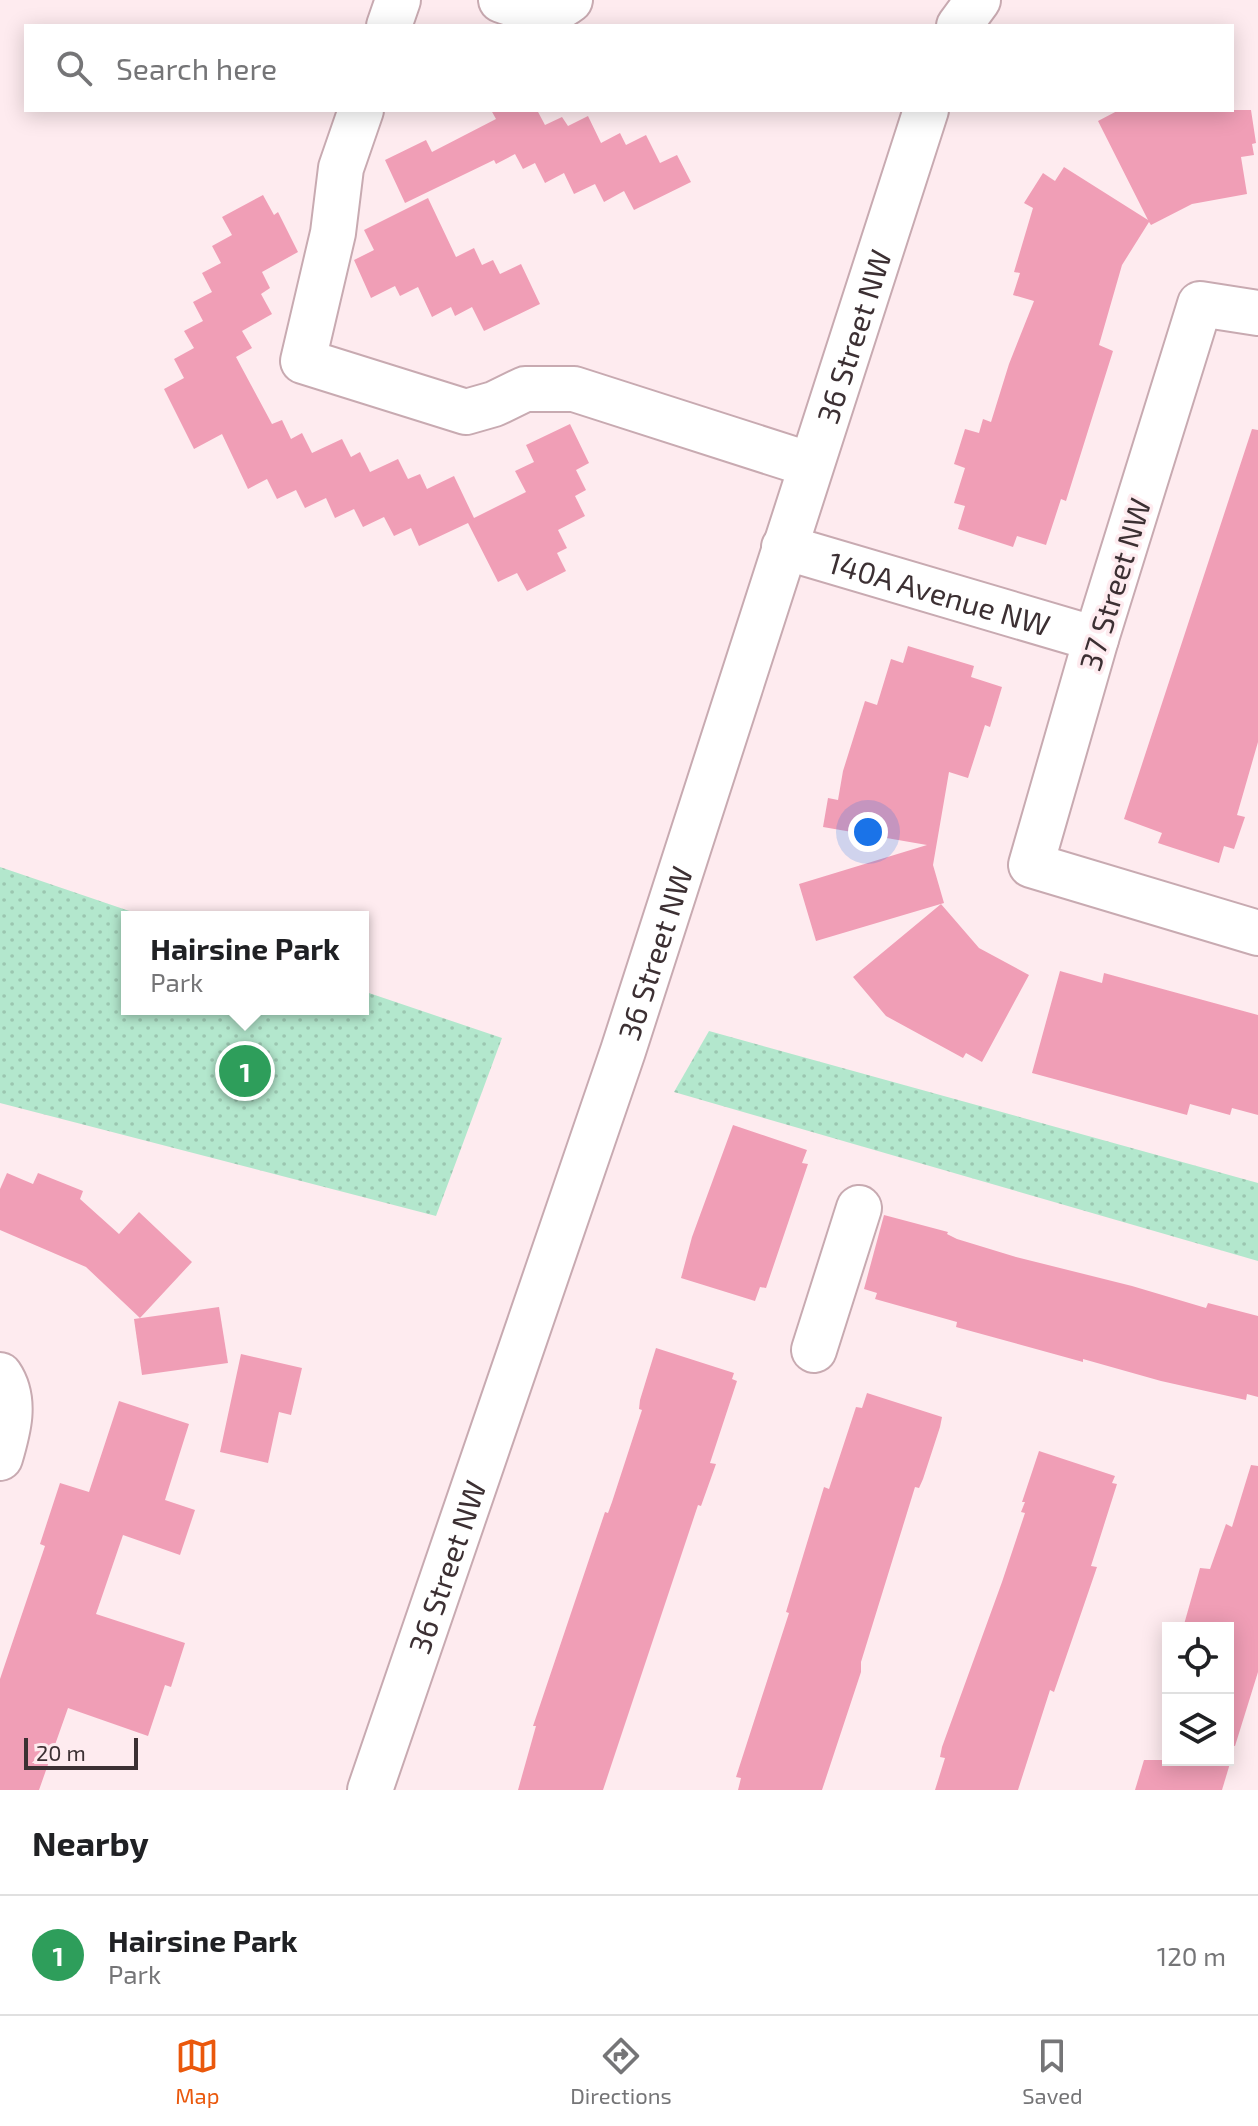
<!DOCTYPE html>
<style>
:root{--surface:#fff;--page:#f6f6f6;--text:#202124;--muted:#757577;--line:#e0e0e0;--accent:#ea580c}
body{margin:0;font-family:"Exo 2",sans-serif;background:var(--page);color:var(--text)}
.controls{position:absolute;right:24px;bottom:24px;display:grid;overflow:hidden;border-radius:0px;box-shadow:0 4px 20px #0003}
.controls button{width:72px;height:72px;display:grid;place-items:center;padding:0;border:0;border-bottom:2px solid var(--line);background:var(--surface);color:var(--text);font:40px sans-serif}
.scale{position:absolute;left:24px;bottom:20px;width:114px;box-sizing:border-box;padding-left:8px;border:4px solid #3c3033;border-top:0;font-size:22px;line-height:28px;white-space:nowrap;color:#3c3033;-webkit-text-stroke:6px #feebef;paint-order:stroke}
.you{position:absolute;left:868px;top:832px;width:28px;height:28px;margin:-20px;border:6px solid #fff;border-radius:50%;background:#1a73e8;box-shadow:0 0 0 12px #1a73e833}
.badge{display:grid;place-items:center;width:52px;height:52px;border-radius:50%;background:var(--accent);color:#fff;font-size:26px;font-weight:700}
.pin{position:absolute;translate:-50% -50%;border:4px solid #fff;box-shadow:0 2px 8px #0006}
.popup{position:absolute;left:121px;top:911px;width:248px;height:104px;box-sizing:border-box;display:grid;place-content:center;border-radius:0px;background:var(--surface);filter:drop-shadow(0 2px 6px #0005);font-size:26px;white-space:nowrap;color:var(--muted)}
.popup b{font-size:30px;color:var(--text)}
.popup::after{content:'';position:absolute;left:50%;top:100%;margin-left:-16px;border:16px solid transparent;border-top-color:var(--surface)}
.list{margin:0;padding:0;list-style:none}
h2{display:flex;justify-content:space-between;align-items:center;height:104px;margin:0;padding:0 32px;font-size:34px}
h2 small{font-size:26px;font-weight:400;color:var(--muted)}
.list li{display:grid;grid-template-columns:52px 1fr auto;gap:24px;align-items:center;box-sizing:border-box;height:120px;padding:0 32px;border-top:2px solid var(--line)}
.list b{display:block;font-size:30px;white-space:nowrap}
.list p{margin:0;font-size:26px;white-space:nowrap;color:var(--muted)}
.list em{font-size:26px;font-style:normal;color:var(--muted)}
.icon{flex:none;width:44px;height:44px;fill:none;stroke:currentColor;stroke-width:2;stroke-linecap:round;stroke-linejoin:round}
.map{position:relative;flex:none;width:1258px;height:1790px;overflow:hidden}
.search{position:absolute;background:var(--surface);box-shadow:0 4px 20px #0003;left:24px;right:24px;top:24px;height:88px;display:flex;align-items:center;gap:20px;box-sizing:border-box;padding:0 28px;border-radius:0px;color:var(--muted);font-size:30px}
.sheet{height:224px;background:var(--surface)}
nav{display:flex;justify-content:space-around;align-items:center;box-sizing:border-box;height:112px;border-top:2px solid var(--line);background:var(--surface);font-size:22px;color:var(--muted)}
nav a{display:grid;justify-items:center;gap:4px}
nav .on{color:var(--accent)}
.map>svg:first-child{display:block}
</style>
<div class="map">
<svg width="1258" height="1790" viewBox="0 0 1258 1790">
<defs>
<pattern id="park-dots" width="8" height="8" patternUnits="userSpaceOnUse" patternTransform="scale(2)"><rect width="8" height="8" fill="#b3e7cd"/><path d="M2 2h.1M6 6h.1" fill="none" stroke="#9bc6b0" stroke-width="1.8" stroke-linecap="round"/></pattern>
</defs>
<rect width="100%" height="100%" fill="#feebef"/>
<g fill="url(#park-dots)">
<path d="M0,867L147,917H127V1009H363V991L502,1038L436,1216L0,1103Z"/>
<path d="M709,1031L1258,1183V1261L674,1092Z"/>
</g>
<g fill="#f09eb6">
<path d="M491,110H537L545,125L562,117L568,126L588,116L601,143L620,133L626,145L646,135L660,163L677,155L691,182L634,210L624,191L604,202L595,184L574,194L564,173L545,183L535,163L523,169L515,154L496,164L494,160L405,203L385,160L426,140L432,152L496,119Z"/>
<path d="M1119,110H1251L1256,143L1252,144L1254,155L1241,157L1247,194L1192,204L1151,225L1149,222L1122,265L1099,345L1113,351L1066,501L1061,499L1046,545L1017,536L1013,547L958,529L965,506L954,503L965,468L954,464L965,429L979,433L983,419L991,422L1009,364L1034,301L1013,295L1020,273L1014,272L1033,208L1024,203L1043,173L1055,181L1064,167L1148,220L1098,121Z"/>
<path d="M263,195L274,215L278,212L298,252L262,272L270,288L261,294L272,314L242,331L252,348L236,357L272,424L282,420L291,439L302,433L312,453L342,439L351,457L360,452L370,472L398,459L408,479L420,474L427,489L454,476L474,518L526,492L515,471L534,462L526,445L570,424L589,463L576,470L586,490L575,496L585,516L558,530L567,548L557,553L566,571L527,591L517,573L498,582L468,523L419,546L411,528L394,536L384,517L363,527L354,509L335,518L326,498L305,508L296,490L277,499L267,479L248,489L222,434L194,449L164,389L184,378L174,359L194,348L184,331L203,321L193,302L212,292L202,273L221,263L212,246L232,235L222,217Z"/>
<path d="M428,198L456,257L474,248L482,265L493,260L500,274L521,264L540,304L484,331L472,307L455,316L451,307L432,317L418,287L400,296L395,286L371,298L354,260L374,250L364,230Z"/>
<path d="M1252,429L1258,430V742L1237,815L1245,817L1234,849L1224,846L1219,863L1158,843L1162,833L1124,819Z"/>
<path d="M908,646L974,666L971,677L1002,687L990,727L985,725L968,778L949,772L933,865L944,903L816,941L799,884L927,845L823,827L828,798L838,800L843,771L865,701L877,705L891,659L903,663Z"/>
<path d="M941,904L979,948L1029,975L982,1062L966,1053L963,1058L886,1016L853,977Z"/>
<path d="M1060,971L1102,983L1104,973L1258,1015V1115L1232,1108L1230,1115L1190,1104L1187,1115L1032,1073Z"/>
<path d="M733,1125L807,1150L802,1163L808,1164L766,1288L760,1287L755,1301L681,1278L692,1237Z"/>
<path d="M7,1173L33,1184L38,1173L83,1191L80,1199L119,1234L139,1212L192,1262L140,1318L86,1267L0,1230V1189Z"/>
<path d="M884,1215L948,1232L947,1234L957,1239L1016,1257L1132,1286L1206,1308L1208,1303L1258,1316V1397L1247,1394L1246,1400L1161,1381L1083,1359V1362L956,1327L957,1322L875,1299L877,1293L864,1289Z"/>
<path d="M219,1307L228,1363L142,1375L134,1319Z"/>
<path d="M656,1348L734,1373L732,1379L737,1381L710,1463L716,1464L701,1506L698,1505L603,1790H518L536,1726H533L605,1512L608,1513L612,1502L642,1410L639,1409L640,1400Z"/>
<path d="M241,1354L302,1368L291,1415L279,1412L268,1463L220,1452Z"/>
<path d="M867,1393L942,1417L940,1427L923,1479L919,1488L915,1487L861,1662V1672L822,1790H738L741,1778L736,1777L789,1613L786,1612L824,1487L829,1489L856,1407L862,1408Z"/>
<path d="M119,1401L189,1424L165,1500L195,1510L180,1555L123,1535L96,1614L185,1643L171,1687L165,1685L148,1736L68,1708L39,1790H0V1679L45,1546L40,1544L60,1483L89,1492Z"/>
<path d="M1039,1451L1115,1476L1112,1483L1117,1484L1091,1566L1097,1567L1054,1692L1050,1690L1018,1790H935L945,1758L940,1757L942,1747L1002,1582L1025,1513L1021,1512L1025,1502H1022Z"/>
<path d="M1251,1465L1258,1466V1672L1235,1746L1228,1745V1628H1183L1200,1568L1210,1569L1226,1524L1232,1527Z"/>
<path d="M1144,1760H1231L1222,1790H1135Z"/>
</g>
<g fill="none" stroke-linecap="round" stroke-linejoin="round">
<g stroke="#c8aab1" stroke-width="48">
<g id="minor">
<path d="M501,0C529,9 544,20 570,0"/>
<path d="M389,26L398,0"/>
<path d="M959,26L978,0"/>
<path d="M361,110L341,168L333,233L303,361L466,412L494,404L525,389H574L811,465"/>
<path d="M1258,313L1200,304L1096,639L1031,865L1258,933"/>
<path id="s1" d="M784,547L1096,639"/>
<path d="M814,1350L859,1208"/>
<path d="M0,1375C17,1400 8,1431 0,1458"/>
<path id="s2" d="M370,1790L623,1051L926,110"/>
</g>
</g>
<use href="#minor" stroke="#fff" stroke-width="44"/>
</g>
<g text-anchor="middle" dominant-baseline="central" stroke-width="7" stroke-linejoin="round" paint-order="stroke">
<g font-size="30" fill="#3c3033" stroke="#feebef">
<text stroke="none"><textPath href="#s2" startOffset="1532">36 Street NW</textPath></text>
<text transform="translate(1114 584) rotate(-73)">37 Street NW</text>
<text stroke="none"><textPath href="#s1" startOffset="162">140A Avenue NW</textPath></text>
<text stroke="none"><textPath href="#s2" startOffset="884">36 Street NW</textPath></text>
<text stroke="none"><textPath href="#s2" startOffset="236">36 Street NW</textPath></text>
</g>
</g>
</svg>
<div class="controls">
<button><svg class="icon" aria-label="locate" viewBox="0 0 24 24"><circle cx="12" cy="12" r="6"/><path d="M12 2v4M12 18v4M2 12h4M18 12h4"/></svg></button>
<button><svg class="icon" aria-label="layers" viewBox="0 0 24 24"><path d="M12 4l9 5-9 5-9-5zM3 14l9 5 9-5"/></svg></button>
</div>
<div class="scale">20 m</div>
<div class="you"></div>
<div class="pin badge" style="left:245px;top:1071px;background:#2e9e5b">1</div>
<div class="popup"><b>Hairsine Park</b>Park</div>
<div class="search"><svg class="icon" aria-label="search" viewBox="0 0 24 24"><circle cx="10" cy="10" r="6"/><path d="M15 15l6 6"/></svg>Search here</div>
</div>
<section class="sheet">
<h2>Nearby<small></small></h2>
<ul class="list">
<li><span class="badge" style="background:#2e9e5b">1</span><div><b>Hairsine Park</b><p>Park</p></div><em>120 m</em></li>
</ul>
</section>
<nav>
<a class="on"><svg class="icon" aria-label="map" viewBox="0 0 24 24"><path d="M3 6l6-2 6 2 6-2v14l-6 2-6-2-6 2zM9 4v14M15 6v14"/></svg>Map</a>
<a><svg class="icon" aria-label="directions" viewBox="0 0 24 24"><path d="M12 3l9 9-9 9-9-9zM9 14v-3h6M13 9l2 2-2 2"/></svg>Directions</a>
<a><svg class="icon" aria-label="saved" viewBox="0 0 24 24"><path d="M7 4h10v16l-5-4-5 4z"/></svg>Saved</a>
</nav>
